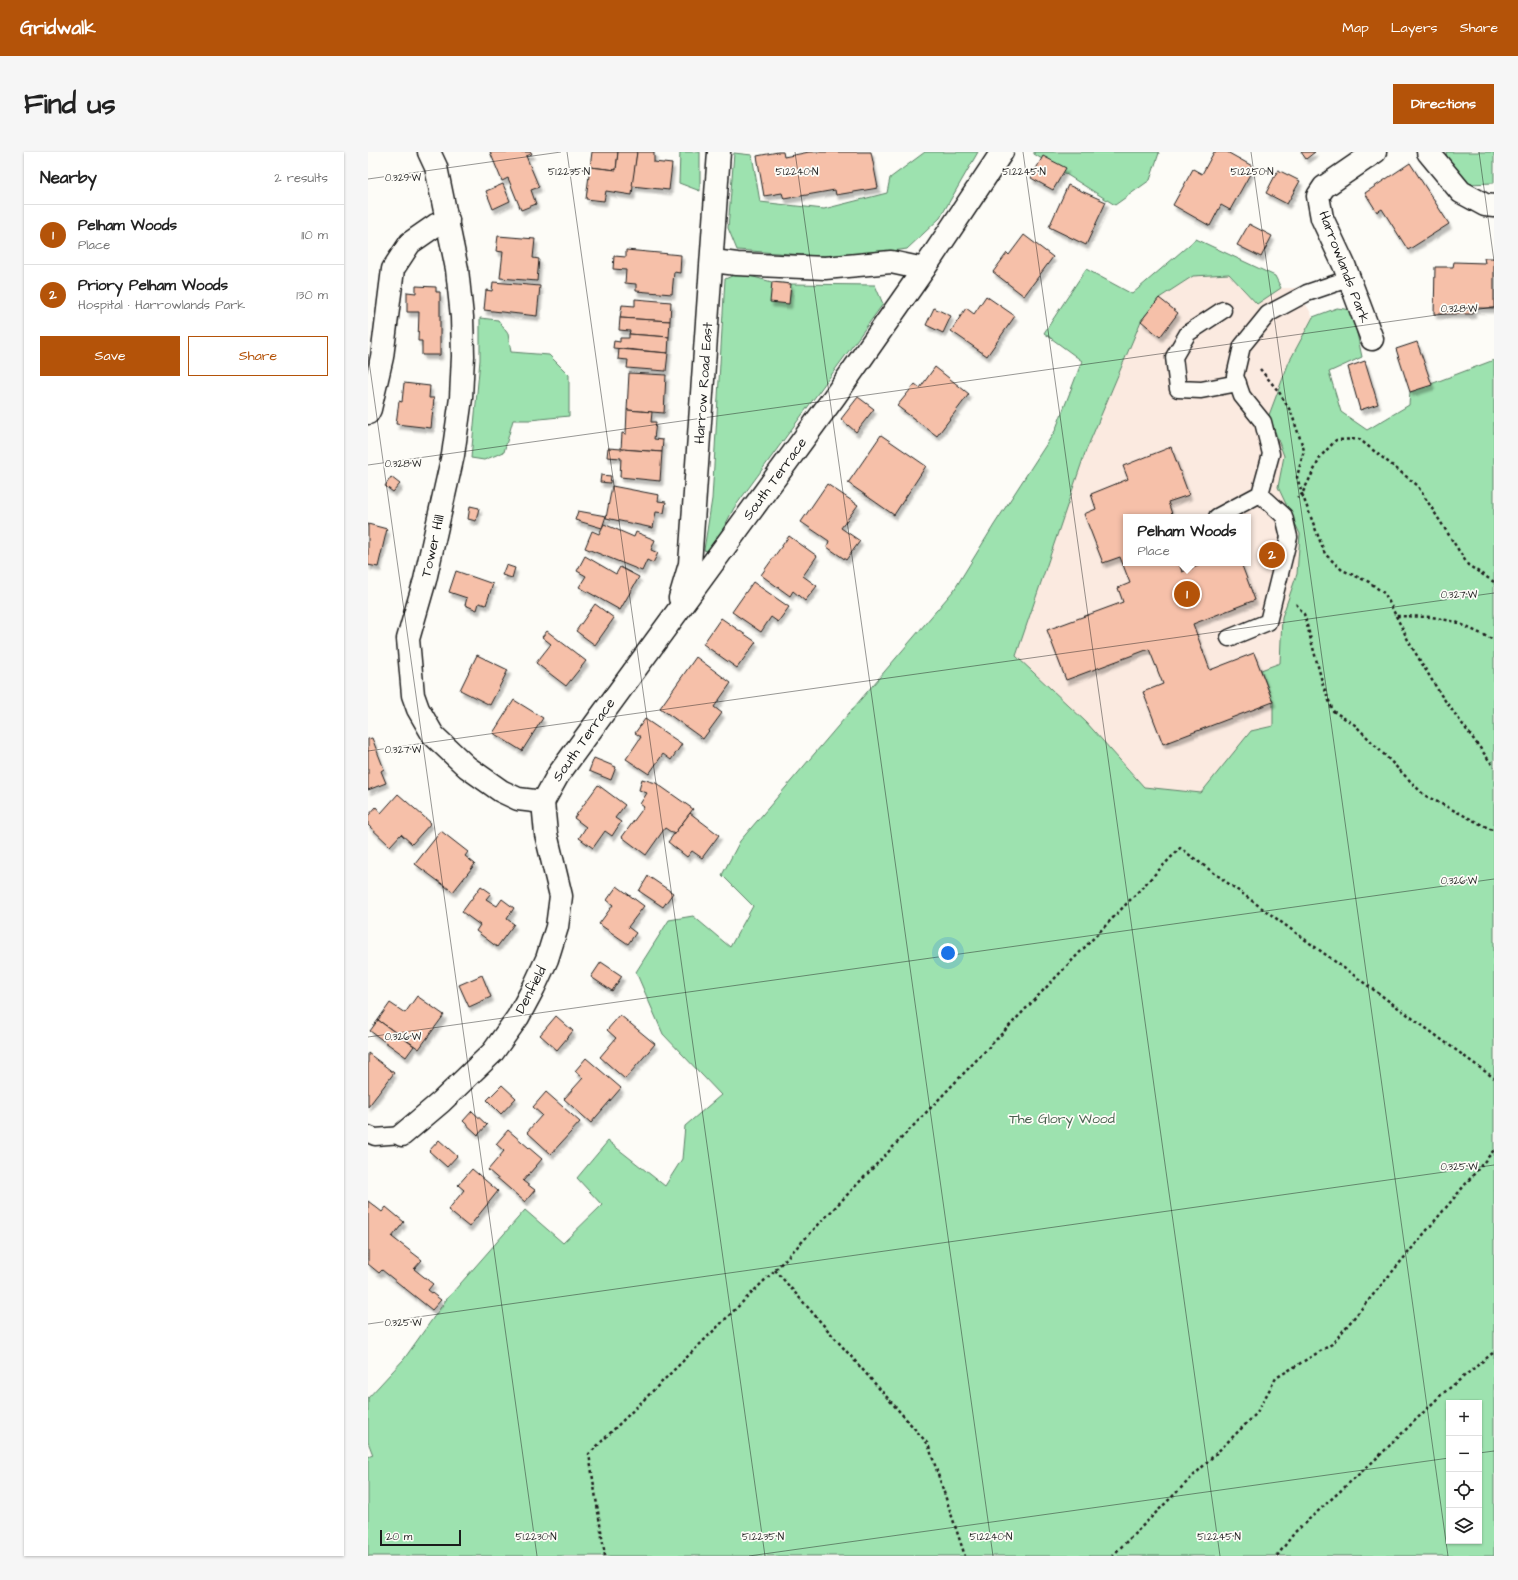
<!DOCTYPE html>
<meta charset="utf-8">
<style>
:root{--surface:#fff;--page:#f6f6f6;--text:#222;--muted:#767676;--line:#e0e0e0;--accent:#b45309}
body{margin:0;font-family:"Architects Daughter",sans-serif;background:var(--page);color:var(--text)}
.controls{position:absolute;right:12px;bottom:12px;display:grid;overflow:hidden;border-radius:0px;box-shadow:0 1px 3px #0004}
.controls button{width:36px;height:36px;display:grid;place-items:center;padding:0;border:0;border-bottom:1px solid var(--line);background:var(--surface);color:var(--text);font:20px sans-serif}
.scale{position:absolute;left:12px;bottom:10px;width:81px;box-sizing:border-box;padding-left:4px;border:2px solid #1c1c1c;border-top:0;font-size:11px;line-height:14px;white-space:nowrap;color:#1c1c1c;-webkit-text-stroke:3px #fdfcf7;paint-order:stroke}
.you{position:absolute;left:580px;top:801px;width:14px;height:14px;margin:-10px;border:3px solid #fff;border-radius:50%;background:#1a73e8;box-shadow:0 0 0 6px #1a73e833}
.badge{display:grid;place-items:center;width:26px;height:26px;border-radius:50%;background:var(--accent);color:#fff;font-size:13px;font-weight:700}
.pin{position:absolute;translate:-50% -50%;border:2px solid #fff;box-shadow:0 1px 4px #0006}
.popup{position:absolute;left:755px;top:362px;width:128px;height:52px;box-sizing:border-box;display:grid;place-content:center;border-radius:0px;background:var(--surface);filter:drop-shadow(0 1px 3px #0005);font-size:13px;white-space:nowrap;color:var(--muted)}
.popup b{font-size:15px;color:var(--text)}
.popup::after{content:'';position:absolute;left:50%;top:100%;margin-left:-8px;border:8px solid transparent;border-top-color:var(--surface)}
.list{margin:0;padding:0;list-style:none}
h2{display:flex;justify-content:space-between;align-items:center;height:52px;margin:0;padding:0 16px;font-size:17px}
h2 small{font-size:13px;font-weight:400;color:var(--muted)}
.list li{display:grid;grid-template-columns:26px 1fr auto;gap:12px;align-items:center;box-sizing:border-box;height:60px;padding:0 16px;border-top:1px solid var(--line)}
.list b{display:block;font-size:15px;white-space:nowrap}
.list p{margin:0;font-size:13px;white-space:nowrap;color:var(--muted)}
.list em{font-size:13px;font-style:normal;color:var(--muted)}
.actions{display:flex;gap:8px;padding:12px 16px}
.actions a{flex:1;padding:9px 0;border:1px solid var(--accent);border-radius:0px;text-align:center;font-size:14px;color:var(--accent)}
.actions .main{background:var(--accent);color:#fff}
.icon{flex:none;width:22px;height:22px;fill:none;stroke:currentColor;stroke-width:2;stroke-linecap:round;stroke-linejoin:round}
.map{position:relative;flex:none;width:1126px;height:1404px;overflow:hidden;border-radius:0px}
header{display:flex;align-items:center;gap:24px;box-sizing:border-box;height:56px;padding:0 20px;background:var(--accent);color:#fff}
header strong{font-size:19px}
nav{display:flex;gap:22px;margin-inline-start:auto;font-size:14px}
.intro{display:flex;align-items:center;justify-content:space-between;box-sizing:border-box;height:96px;padding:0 24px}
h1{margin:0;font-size:28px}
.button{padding:10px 18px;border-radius:0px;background:var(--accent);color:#fff;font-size:14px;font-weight:700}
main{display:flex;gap:24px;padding:0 24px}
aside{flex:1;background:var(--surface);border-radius:0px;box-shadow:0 1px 3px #0004}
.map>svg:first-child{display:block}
</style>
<header>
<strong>Gridwalk</strong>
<nav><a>Map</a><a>Layers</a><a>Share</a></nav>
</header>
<div class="intro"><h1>Find us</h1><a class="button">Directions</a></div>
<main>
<aside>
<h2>Nearby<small>2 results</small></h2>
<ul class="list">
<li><span class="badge">1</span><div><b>Pelham Woods</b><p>Place</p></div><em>110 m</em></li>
<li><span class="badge">2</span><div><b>Priory Pelham Woods</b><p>Hospital · Harrowlands Park</p></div><em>130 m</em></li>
</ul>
<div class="actions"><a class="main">Save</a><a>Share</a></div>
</aside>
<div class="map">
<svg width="1126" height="1404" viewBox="0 0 1126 1404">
<defs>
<filter id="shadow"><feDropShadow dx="2.5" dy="4.5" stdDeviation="1" flood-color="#0004"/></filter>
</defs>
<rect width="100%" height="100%" fill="#fdfcf7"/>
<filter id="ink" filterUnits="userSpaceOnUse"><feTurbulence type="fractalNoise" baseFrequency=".025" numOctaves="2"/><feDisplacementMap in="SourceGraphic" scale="8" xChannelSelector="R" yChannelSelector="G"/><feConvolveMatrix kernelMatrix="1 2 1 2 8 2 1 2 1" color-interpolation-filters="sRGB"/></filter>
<g filter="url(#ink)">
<path fill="#fbeae0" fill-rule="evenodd" d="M861,122L889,152L913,136H929L945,165L973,260L999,278L1041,253L1042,240L1126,208L948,564L883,579L833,641L776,635L718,570L648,505L717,301L773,169L791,146L825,124ZM758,365H880V411H758Z"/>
<g fill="#9de2af" stroke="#5c7f66" fill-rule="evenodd">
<path d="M312,0H332V39L311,31Z"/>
<path d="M557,0H610L572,66L539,97L496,103L449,104L369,98L360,76L366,1L384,3L392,50L456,57L519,41L522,26Z"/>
<path d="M666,0H790L791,1L782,28L747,53L666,2Z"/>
<path d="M1078,0H1126V31L1099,32L1080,11Z"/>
<path d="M828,87L907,124L913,136L889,152L861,122L825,124L791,146L773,169L717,301L648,504L718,570L776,635L833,641L883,579L905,574V550L893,518L912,511L914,465L929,422L932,382L910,335L916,304L901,263L921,210L945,165L969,156L984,158L994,205L961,220L973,260L999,278L1041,253L1042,240L1126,208V1404H0V1305L5,1303L0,1290V1246L36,1207L78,1148L157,1058L195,1091L234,1053L209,1026L240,989L297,1034L314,1007L317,974L353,943L295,882L268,820L301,768L325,764L362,795L385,754L354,723L372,689L586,438L626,373L687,279L714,209L676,181L718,117L764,142ZM1081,1251H1111V1389H1081Z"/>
<path d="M371,121L404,130L423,132L507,133L515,152L366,356L343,400L336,398L344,347L357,127Z"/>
<path d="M112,166L130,168L140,182L143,200L181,203L201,223V264L162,268H145L136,300L116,308L103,306L112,208Z"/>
</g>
<g fill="#f6c0a9" stroke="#1c1c1c" filter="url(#shadow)">
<path d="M122,0H163L164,2L158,4L171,35L163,38L168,52L153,58L140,26L134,29Z"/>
<path d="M224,0H250L248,18L222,15Z"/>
<path d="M250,0H269L264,43L238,39L236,49L218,47L222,15L248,18Z"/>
<path d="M269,0H286V10L304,12L301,38L264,34Z"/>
<path d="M410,0H415L416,5L441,0H503L510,36L468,43L467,38L416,47L414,41L396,44L389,4Z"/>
<path d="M846,0H859L886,15L862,58L853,53L842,74L805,53L825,17L834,22Z"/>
<path d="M933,0H947L938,7Z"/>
<path d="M675,4L698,16L685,38L663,26Z"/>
<path d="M1042,11L1081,72L1040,98L1014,57L1009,60L997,41Z"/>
<path d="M910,18L932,29L919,52L898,41Z"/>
<path d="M135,32L142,49L125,57L118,39Z"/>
<path d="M700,33L738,50L718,93L681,75Z"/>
<path d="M881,72L904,84L893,105L869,93Z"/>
<path d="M656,83L685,105L656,144L625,120L639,101L641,103Z"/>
<path d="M130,84L167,87L165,106L171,107L169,129L132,126L135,100L128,99Z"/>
<path d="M258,98L313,103L312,121L306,120L304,142L268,139V132L257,131L258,118L245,117L246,104L258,105Z"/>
<path d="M1116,106H1126V156H1105V162H1066L1067,115H1085L1086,110L1117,111Z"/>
<path d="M125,130L172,134L169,164L116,158L118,138L124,139Z"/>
<path d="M404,130L423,132L421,152L402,150Z"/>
<path d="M48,134L68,135V140H72V203H54V189H50L51,160H39V140L48,141Z"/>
<path d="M618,144L647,164L619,204L583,179L598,156L606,162Z"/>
<path d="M791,146L810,161L792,185L773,169Z"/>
<path d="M267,147L303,150L302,169L252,166L254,153L267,154Z"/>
<path d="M566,156L583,164L575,181L558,173Z"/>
<path d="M252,166L302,169L301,185L261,182L262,179L251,178Z"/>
<path d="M261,182L301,185L300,201L245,196L246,189L252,190V186H261Z"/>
<path d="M1049,190L1064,233L1042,240L1028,197Z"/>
<path d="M251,197L300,201L298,219L259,216L260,208L250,207Z"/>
<path d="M997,209L1010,252L992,258L980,215Z"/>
<path d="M567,215L601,242L569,284L529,254L547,232L552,236Z"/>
<path d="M261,221L298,223L296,261L259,258Z"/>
<path d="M36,231L62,234L61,246H66L63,276L28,272L31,249L34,250Z"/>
<path d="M490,245L506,257L488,280L473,267Z"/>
<path d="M259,258L284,260L283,270H288L286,287L295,288L294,300L253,297L254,281L258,282Z"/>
<path d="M513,283L558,314L526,363L480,331Z"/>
<path d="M803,295L821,343L800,350L805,365H758V411H811L814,420L838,411H873L887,448L825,472L842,518L886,501L905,550L795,592L775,540L795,532L781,497L698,528L679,478L755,450L750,436L762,431L752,405L735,411L716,362L728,357L723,342L760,327L755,314Z"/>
<path d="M240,296L294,300L292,329L252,325L253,306L239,305Z"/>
<path d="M233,323L243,324L242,331L232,330Z"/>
<path d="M23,325L32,332L25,340L17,334Z"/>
<path d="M459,332L490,353L473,376L492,389L478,408L459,395L461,389L433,370Z"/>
<path d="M244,334L291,343L290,349L298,350L296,361L288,360L285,376L238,366Z"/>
<path d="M102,354L111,356L108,369L100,367Z"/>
<path d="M210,359L238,364L234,376L207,368Z"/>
<path d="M0,372L19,377L10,415L0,413Z"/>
<path d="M236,372L266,385L268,380L287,388L283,398L290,401L285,411L279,408L274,419L217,396L224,379L231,382Z"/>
<path d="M421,384L449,404L435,424L449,434L437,449L425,439L422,444L393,423Z"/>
<path d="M217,404L248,422L252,415L271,425L252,458L211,435L218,424L209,419Z"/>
<path d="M138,413L147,416L144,426L134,423Z"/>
<path d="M88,419L125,432L118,453L111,451L109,458L97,453L99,446L81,440Z"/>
<path d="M385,430L421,455L410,470L403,465L393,480L364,460Z"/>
<path d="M227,452L246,466L227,493L208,479Z"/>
<path d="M353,466L388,490L369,516L335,492Z"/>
<path d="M179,479L218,509L198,534L168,511L183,492L174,485Z"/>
<path d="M109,503L140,518L122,553L92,538Z"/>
<path d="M328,505L363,531L346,555L354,561L335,587L292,556Z"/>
<path d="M146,548L175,566L154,599L125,581Z"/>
<path d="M277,567L314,592L303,608L295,602L281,622L258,607L273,585L267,581Z"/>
<path d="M4,586L16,617L13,619L18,631L0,638V587Z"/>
<path d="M226,606L248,615L243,628L221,619Z"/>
<path d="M274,627L288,631L325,657L306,682L297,676L278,703L254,685L276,655L272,652L279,641L271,638Z"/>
<path d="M230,633L257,653L247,666L253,670L244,684L237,679L225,696L211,686L218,675L206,666Z"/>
<path d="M30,642L63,671L44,692L33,682L22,694L0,673V664L8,655L13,661Z"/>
<path d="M322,661L351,683L334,706L324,699L319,705L300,690Z"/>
<path d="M73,679L100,700L97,704L107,712L85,740L47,712Z"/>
<path d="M280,724L305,741L295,755L271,739Z"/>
<path d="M113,734L123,741L118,747L129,754L134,747L146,756L139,767L146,772L129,795L108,779L112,773L94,760Z"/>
<path d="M249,734L276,754L260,775L268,781L260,792L231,772L245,753L239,748Z"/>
<path d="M233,810L254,824L244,839L223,825Z"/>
<path d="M114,823L123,845L101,855L91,833Z"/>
<path d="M49,844L76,863L51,897L10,868L22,851L37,861Z"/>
<path d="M252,863L287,892L257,927L232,905L248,886L239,878Z"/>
<path d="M188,864L205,879L189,898L172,883Z"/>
<path d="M10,868L46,894L38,905L2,879Z"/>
<path d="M0,901L26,921L0,955Z"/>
<path d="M218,906L253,936L223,971L196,947L215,926L207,919Z"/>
<path d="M134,933L148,946L133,962L119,948Z"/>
<path d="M178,940L212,970L183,1002L159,980L174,963L165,955Z"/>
<path d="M104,959L119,973L110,983L95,969Z"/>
<path d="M140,978L174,1007L155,1029L167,1038L157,1050L120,1018L136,999L128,992Z"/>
<path d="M71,988L89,1004L79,1015L61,999Z"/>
<path d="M104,1017L130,1039L101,1075L80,1058L96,1038L90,1033Z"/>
<path d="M0,1049L14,1060L18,1055L36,1070L24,1085L54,1108L46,1117L65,1132L60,1138L73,1148L64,1158L14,1118L11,1121L0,1112Z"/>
</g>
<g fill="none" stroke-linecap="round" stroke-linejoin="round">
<g stroke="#1c1c1c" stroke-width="19">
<g id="lane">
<path d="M855,158L820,181L806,205L810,237L833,238L870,231"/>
<path d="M849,365L892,342L903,302L895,270L874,244L867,224L874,194L900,162L939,141L980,127"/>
<path d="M861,486L900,470L921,385L916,364L892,342"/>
<path d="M0,982L7,985L34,983"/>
</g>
</g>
<g stroke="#1c1c1c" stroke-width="25">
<g id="street">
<path d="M61,0L68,15L89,117L94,165L95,204L93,246L85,303L57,428L40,487L45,543L50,557L65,583L99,615L133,639L150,647L175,650"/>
<path d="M1060,0L1093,40L1117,53L1126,54"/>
<path d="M345,109L369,112L457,116L523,110L556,117"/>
<path d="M1004,187L976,113L954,66L950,44L956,35L1007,0"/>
<path d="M0,261L2,257L14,205L25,117L42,91L68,73L80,68"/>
<path d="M312,446L322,412L351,0"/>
<path d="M175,650L190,623L467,244L556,117L634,0"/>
<path d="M34,983L73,950L125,900L150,865L166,835L179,807L189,775L193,744L178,682L175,650"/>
</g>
</g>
<g stroke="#1c1c1c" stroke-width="2.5" stroke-dasharray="3 3" stroke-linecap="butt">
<path d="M892,217L911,240L923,260L936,298L929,325L934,342L929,346"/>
<path d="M1126,430L1100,413L1049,333L991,287L968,288L953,304L934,342L957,402L974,418L1001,430L1017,442L1028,464L1064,465L1088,470L1126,488"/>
<path d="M928,452L936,462L955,533L965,559L987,573L1056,643L1126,679"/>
<path d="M1028,464L1042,492L1073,543L1126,615"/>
<path d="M407,1118L560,1292L597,1404"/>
<path d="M237,1404L221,1302L407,1118L812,696L1126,926"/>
<path d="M744,1404L888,1262L908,1226L964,1192L1126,998"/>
<path d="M909,1404L927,1380L1011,1304L1073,1243L1126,1200"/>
</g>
<use href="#lane" stroke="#fdfcf7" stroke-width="16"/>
<use href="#street" stroke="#fdfcf7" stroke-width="22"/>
</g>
</g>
<path fill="none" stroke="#1c1c1c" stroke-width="1" stroke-opacity="0.45" d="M199,0L397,1404M427,0L625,1404M655,0L852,1404M883,0L1080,1404M1111,0L1126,109M0,27L193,0M0,202L169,1404M0,313L1126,155M0,599L1126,441M0,885L1126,727M0,1172L1126,1013M1111,1301L1126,1299M381,1404L1081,1306"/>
<g text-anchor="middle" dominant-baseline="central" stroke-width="3.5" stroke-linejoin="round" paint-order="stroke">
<g font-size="14" fill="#1c1c1c" stroke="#fdfcf7">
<text transform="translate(976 115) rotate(69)">Harrowlands Park</text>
<text transform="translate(336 231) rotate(-86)">Harrow Road East</text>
<text transform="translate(407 327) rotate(-54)">South Terrace</text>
<text transform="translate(65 394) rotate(-77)">Tower Hill</text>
<text transform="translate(216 588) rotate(-55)">South Terrace</text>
<text transform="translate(163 838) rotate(-63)">Denfield</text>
</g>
<g font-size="14" fill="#49614f" stroke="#fdfcf7">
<text x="694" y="967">The Glory Wood</text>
</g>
</g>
<g font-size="10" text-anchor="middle" fill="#1c1c1c" stroke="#fdfcf7" stroke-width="3.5" stroke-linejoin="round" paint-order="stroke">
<text x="201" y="23">51.2235°N</text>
<text x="429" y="23">51.2240°N</text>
<text x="656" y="23">51.2245°N</text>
<text x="884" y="23">51.2250°N</text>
<text x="35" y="29">0.329°W</text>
<text x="1091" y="160">0.328°W</text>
<text x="35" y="315">0.328°W</text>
<text x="1091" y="446">0.327°W</text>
<text x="35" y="601">0.327°W</text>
<text x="1091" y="732">0.326°W</text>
<text x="35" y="888">0.326°W</text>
<text x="1091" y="1018">0.325°W</text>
<text x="35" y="1174">0.325°W</text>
<text x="168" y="1388">51.2230°N</text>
<text x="395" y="1388">51.2235°N</text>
<text x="623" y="1388">51.2240°N</text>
<text x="851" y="1388">51.2245°N</text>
</g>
</svg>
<div class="controls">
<button>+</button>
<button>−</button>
<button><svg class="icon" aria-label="locate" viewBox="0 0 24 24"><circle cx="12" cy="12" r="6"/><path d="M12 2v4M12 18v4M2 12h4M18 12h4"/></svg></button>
<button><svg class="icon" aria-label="layers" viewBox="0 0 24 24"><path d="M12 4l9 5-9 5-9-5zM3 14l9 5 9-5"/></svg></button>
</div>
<div class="scale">20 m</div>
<div class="you"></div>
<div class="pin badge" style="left:819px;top:442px">1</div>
<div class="popup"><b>Pelham Woods</b>Place</div>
<div class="pin badge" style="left:904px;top:403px">2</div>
</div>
</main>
